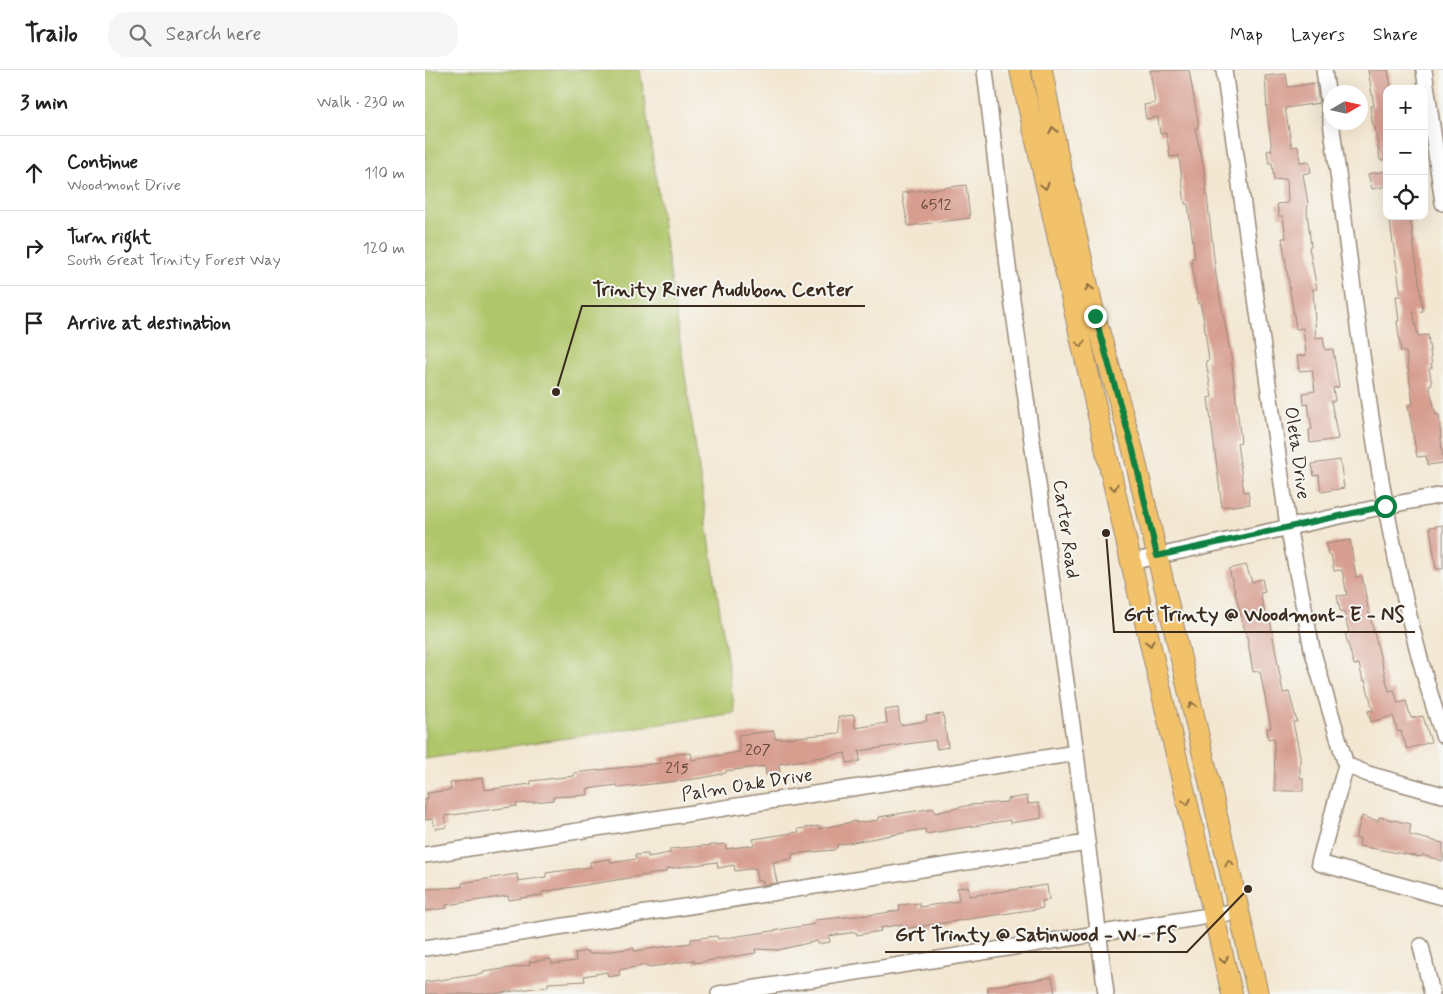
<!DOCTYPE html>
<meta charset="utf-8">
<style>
:root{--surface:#fff;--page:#f6f6f6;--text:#222;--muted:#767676;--line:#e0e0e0}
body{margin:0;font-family:Mynerve,sans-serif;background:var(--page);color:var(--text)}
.controls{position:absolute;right:15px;top:15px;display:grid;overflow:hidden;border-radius:10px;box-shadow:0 5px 20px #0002}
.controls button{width:45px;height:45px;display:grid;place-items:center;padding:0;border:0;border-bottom:1px solid var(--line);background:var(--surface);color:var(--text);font:25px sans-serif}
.compass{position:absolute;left:898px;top:15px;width:45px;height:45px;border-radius:50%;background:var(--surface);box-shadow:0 5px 20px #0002;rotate:81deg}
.stop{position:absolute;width:15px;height:15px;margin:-11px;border:4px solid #0b8043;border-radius:50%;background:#fff}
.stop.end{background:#0b8043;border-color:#fff;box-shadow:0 1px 5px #0008}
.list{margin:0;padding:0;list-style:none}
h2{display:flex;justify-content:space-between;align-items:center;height:65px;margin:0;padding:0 20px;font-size:21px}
h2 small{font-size:16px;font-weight:400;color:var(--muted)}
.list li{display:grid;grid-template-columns:32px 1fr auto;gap:15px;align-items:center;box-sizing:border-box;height:75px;padding:0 20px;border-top:1px solid var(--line)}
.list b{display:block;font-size:19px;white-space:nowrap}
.list p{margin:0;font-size:16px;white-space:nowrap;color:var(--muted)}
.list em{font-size:16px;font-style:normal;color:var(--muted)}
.icon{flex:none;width:28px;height:28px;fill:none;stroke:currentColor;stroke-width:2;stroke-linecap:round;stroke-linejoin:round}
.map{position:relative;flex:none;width:1018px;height:924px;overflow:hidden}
header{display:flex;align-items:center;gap:30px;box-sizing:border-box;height:70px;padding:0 25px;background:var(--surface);border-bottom:1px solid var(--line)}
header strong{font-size:24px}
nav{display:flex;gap:28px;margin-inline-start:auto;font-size:18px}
.search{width:350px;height:45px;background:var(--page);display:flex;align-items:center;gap:12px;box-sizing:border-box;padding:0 18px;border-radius:20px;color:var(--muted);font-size:19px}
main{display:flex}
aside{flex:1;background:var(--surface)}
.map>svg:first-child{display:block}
</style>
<header>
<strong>Trailo</strong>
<div class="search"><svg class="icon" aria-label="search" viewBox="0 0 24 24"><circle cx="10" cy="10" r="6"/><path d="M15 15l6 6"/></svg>Search here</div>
<nav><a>Map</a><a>Layers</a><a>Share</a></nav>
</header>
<main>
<aside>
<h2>3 min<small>Walk · 230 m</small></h2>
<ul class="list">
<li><svg class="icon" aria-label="ahead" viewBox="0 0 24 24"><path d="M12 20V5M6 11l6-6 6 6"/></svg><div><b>Continue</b><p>Woodmont Drive</p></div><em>110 m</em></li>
<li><svg class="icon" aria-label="right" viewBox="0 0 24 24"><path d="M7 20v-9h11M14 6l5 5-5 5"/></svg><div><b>Turn right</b><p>South Great Trinity Forest Way</p></div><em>120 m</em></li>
<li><svg class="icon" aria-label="arrive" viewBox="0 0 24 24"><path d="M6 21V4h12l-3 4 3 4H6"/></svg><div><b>Arrive at destination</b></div></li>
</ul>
</aside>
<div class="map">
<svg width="1018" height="924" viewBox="0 0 1018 924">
<rect width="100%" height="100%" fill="#f6f6f2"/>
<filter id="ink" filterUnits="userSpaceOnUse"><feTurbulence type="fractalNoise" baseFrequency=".02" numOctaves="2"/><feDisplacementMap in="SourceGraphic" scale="10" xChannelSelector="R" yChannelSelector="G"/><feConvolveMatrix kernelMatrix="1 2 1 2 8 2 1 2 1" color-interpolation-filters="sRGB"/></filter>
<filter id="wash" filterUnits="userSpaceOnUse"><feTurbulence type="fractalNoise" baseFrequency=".0096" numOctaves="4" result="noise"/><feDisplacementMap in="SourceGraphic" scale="20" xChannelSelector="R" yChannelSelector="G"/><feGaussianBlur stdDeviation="1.12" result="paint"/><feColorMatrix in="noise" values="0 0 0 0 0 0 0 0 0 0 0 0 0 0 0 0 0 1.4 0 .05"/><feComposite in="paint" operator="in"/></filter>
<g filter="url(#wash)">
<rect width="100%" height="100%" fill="#f3e7d2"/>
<path fill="#b0c66a" stroke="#767844" d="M0,0H215L310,643L0,689Z"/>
<g id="blocks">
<g fill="#d79e90">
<path d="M725,0H764L773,51V58H770L779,99L791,206L806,286L816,372L812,373L819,422L823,421L825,434L797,437L783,328L787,327L781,291L784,290L778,246L775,233L773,234L766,188H770L763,134H760L754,86L745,87L741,63L735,64L733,47L721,49L719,35L730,33Z"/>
<path d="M943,0H963L966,18H962V90H955L950,57L948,58L945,36H949Z"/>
<path d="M861,4L863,17L891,13L894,33L860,38L867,77L873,76L875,92L884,91L886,102L878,104L883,133L882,142L886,176L884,177L892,219H888L891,268L898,267L900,280L908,279L914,317L908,318L910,331H906L913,369L885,373L884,360L887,359L883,334L879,335L878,323L890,321L887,300L874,301L872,286L881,285L878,258L871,259L857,168H861L858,146H854L852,134L863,133L862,109L849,110L847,93H844L842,81L847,80L842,42L840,6Z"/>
<path d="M962,101V116L947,119L943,104Z"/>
<path d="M541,115L545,148L483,156L477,123Z"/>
<path d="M964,146H985L998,241L988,242L993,266L1003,265L1007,298H1004L1007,314L1004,315L1011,345H1014L1018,393L1003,395L1001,386L992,387L983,335L988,334L981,282H976L972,251H974L971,226H976Z"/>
<path d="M915,390L919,418L896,422L894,405L889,406L887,394Z"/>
<path d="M1018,455V499H1011L1005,457Z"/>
<path d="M925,470L931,507L937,506L944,543L964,621L969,620L973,633L981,631L986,648L998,646L1006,672L982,679L976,661L973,662L968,646L946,652L943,641L948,640L940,610L938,611L934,594L929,595L920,563H924L919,541H915L912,526L922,525L917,500L909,501L906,484L903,485L901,474Z"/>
<path d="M821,495L827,512L837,509L840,522L835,523L840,544H844L858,623L864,622L872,652H868L875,686V708H878V721H850L849,668L843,669L842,658H846L835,601L828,602L821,561H820L804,499Z"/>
<path d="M473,638L475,655L502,651L501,646L518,644L523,677L512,679L510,670L434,681L435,691L422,693L420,683L354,694L355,703L341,705L340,696L301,701V703L277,708L193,718L192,715L162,719L163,725L128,727V730L91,734L92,736L20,746L22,757L10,759L8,749L0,750V729L3,728L2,723L26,720L25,713L57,708L59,720L106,714V711L149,706V703L235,693L234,688L253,684L266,683L267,690L315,682L313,665L349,661L350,669L415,663L413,647L429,645L430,658L462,653L460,640Z"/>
<path d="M602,726L603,734L614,733L617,748L585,753V750L501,764L500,759L412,775V777L409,780L367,784V789L348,792L352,813L338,815V811H332L331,798L310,801L309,795L293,798L292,792L241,799V802L117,822V825L84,830L83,826L21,835L22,838L0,841V821L2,819L37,817V813L92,804L93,811L121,807V803L166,797L165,792L185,789L186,793L211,789L210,785L223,784V787L245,783V779L300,774L301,779L329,775L328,769L374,762L373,759L394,756V759L431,751V753L454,750V747L509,738L510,743L545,735L582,732V729Z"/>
<path d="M937,746L953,751L954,747L986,754L984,765L1018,773V791L997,785L996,787L934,776L935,769L930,768Z"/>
<path d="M622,815L624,830L617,831L618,838L478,859L477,854L455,858L456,861L432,865L431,862L404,866L405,872L393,874L392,871L353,880L330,879L331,883L269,893V890L233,896L222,897V895L194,900L195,905L183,907L182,902L159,906L160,911L123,913V916L69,924H0V912L58,904V902L105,895L104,892L126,889L127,894L151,891L150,883L163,881L164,884L209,878V881L266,873V869L292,866L293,869L347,861L390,854L389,850L453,844L475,840L474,835L494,833L495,837L534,831L532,818L543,816L544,826Z"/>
<path d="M627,907L630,924H563V917Z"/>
</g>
</g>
</g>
<g filter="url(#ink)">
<use href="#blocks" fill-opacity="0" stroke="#978878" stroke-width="1"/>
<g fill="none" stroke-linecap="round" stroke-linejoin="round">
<g stroke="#978878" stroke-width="18">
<g id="minor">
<path d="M560,0L586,222L651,683L681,924"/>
<path d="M799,0L863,456L887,579L921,695L894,793L1018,827"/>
<path d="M899,0L906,49"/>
<path d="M999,0L1018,133"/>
<path d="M906,52C935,258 952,468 1018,665"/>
<path d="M706,492L960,436L1018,425"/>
<path d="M921,695L943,704L1018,725"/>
<path d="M0,785L651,683"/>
<path d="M996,876L1007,924"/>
<path d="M0,878L662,773"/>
<path d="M294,924L815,841"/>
</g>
</g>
<g stroke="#978878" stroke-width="22">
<g id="major">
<path d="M595,0L706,492L807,924"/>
<path d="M617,0L633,85L670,246L708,380L833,924"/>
</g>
</g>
<use href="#minor" stroke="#fff" stroke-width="15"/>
<use href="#major" stroke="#f2c26a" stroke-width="20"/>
</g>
<defs><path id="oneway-chevron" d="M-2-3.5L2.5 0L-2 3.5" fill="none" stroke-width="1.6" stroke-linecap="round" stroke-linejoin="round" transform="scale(1.25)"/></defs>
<g stroke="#8d6e40">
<use href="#oneway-chevron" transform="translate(628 60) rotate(-101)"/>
<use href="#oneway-chevron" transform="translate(620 116) rotate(77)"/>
<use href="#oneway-chevron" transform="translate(664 218) rotate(-103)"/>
<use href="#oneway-chevron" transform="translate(656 274) rotate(77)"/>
<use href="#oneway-chevron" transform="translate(689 417) rotate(77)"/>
<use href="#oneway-chevron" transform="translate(725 573) rotate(77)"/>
<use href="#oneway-chevron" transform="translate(767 635) rotate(-103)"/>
<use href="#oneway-chevron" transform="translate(762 732) rotate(77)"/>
<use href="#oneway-chevron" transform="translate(804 793) rotate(-103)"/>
<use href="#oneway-chevron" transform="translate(799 890) rotate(77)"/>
</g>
</g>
<g fill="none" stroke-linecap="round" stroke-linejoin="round" filter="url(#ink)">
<path stroke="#0b8043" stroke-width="6" d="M670,246L708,380L732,486L960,436"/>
</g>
<g text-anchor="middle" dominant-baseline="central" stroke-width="4" stroke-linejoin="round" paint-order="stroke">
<g font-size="16" fill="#62473a">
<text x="511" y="135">6512</text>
<text x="333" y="680">207</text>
<text x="252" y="698">215</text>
</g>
<g font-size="19" fill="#3b2a1e" stroke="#f6f6f2">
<text transform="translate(872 383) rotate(82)">Oleta Drive</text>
<text transform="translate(641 459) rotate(82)">Carter Road</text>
<text transform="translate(322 715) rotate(-9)">Palm Oak Drive</text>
</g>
</g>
<path fill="none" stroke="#3b2a1e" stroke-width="2" d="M131 322L157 236H440M681 463L689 562H990M823 819L762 882H460"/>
<g fill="#3b2a1e" stroke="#f6f6f2" stroke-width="2">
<circle cx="131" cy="322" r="5"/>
<circle cx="681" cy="463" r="5"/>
<circle cx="823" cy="819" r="5"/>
</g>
<g font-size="20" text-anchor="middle" font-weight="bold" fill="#3b2a1e" stroke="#f6f6f2" stroke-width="4" stroke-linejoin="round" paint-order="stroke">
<text x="298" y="226">Trinity River Audubon Center</text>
<text x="839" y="551">Grt Trinty @ Woodmont- E - NS</text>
<text x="611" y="871">Grt Trinty @ Satinwood - W - FS</text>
</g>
</svg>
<div class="controls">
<button>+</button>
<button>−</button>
<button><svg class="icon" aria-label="locate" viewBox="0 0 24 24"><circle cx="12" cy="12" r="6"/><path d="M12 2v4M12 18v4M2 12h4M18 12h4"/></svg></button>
</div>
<svg class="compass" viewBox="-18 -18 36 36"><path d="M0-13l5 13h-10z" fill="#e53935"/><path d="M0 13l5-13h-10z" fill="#767676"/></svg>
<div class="stop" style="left:960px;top:436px"></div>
<div class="stop end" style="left:670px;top:246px"></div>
</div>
</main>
